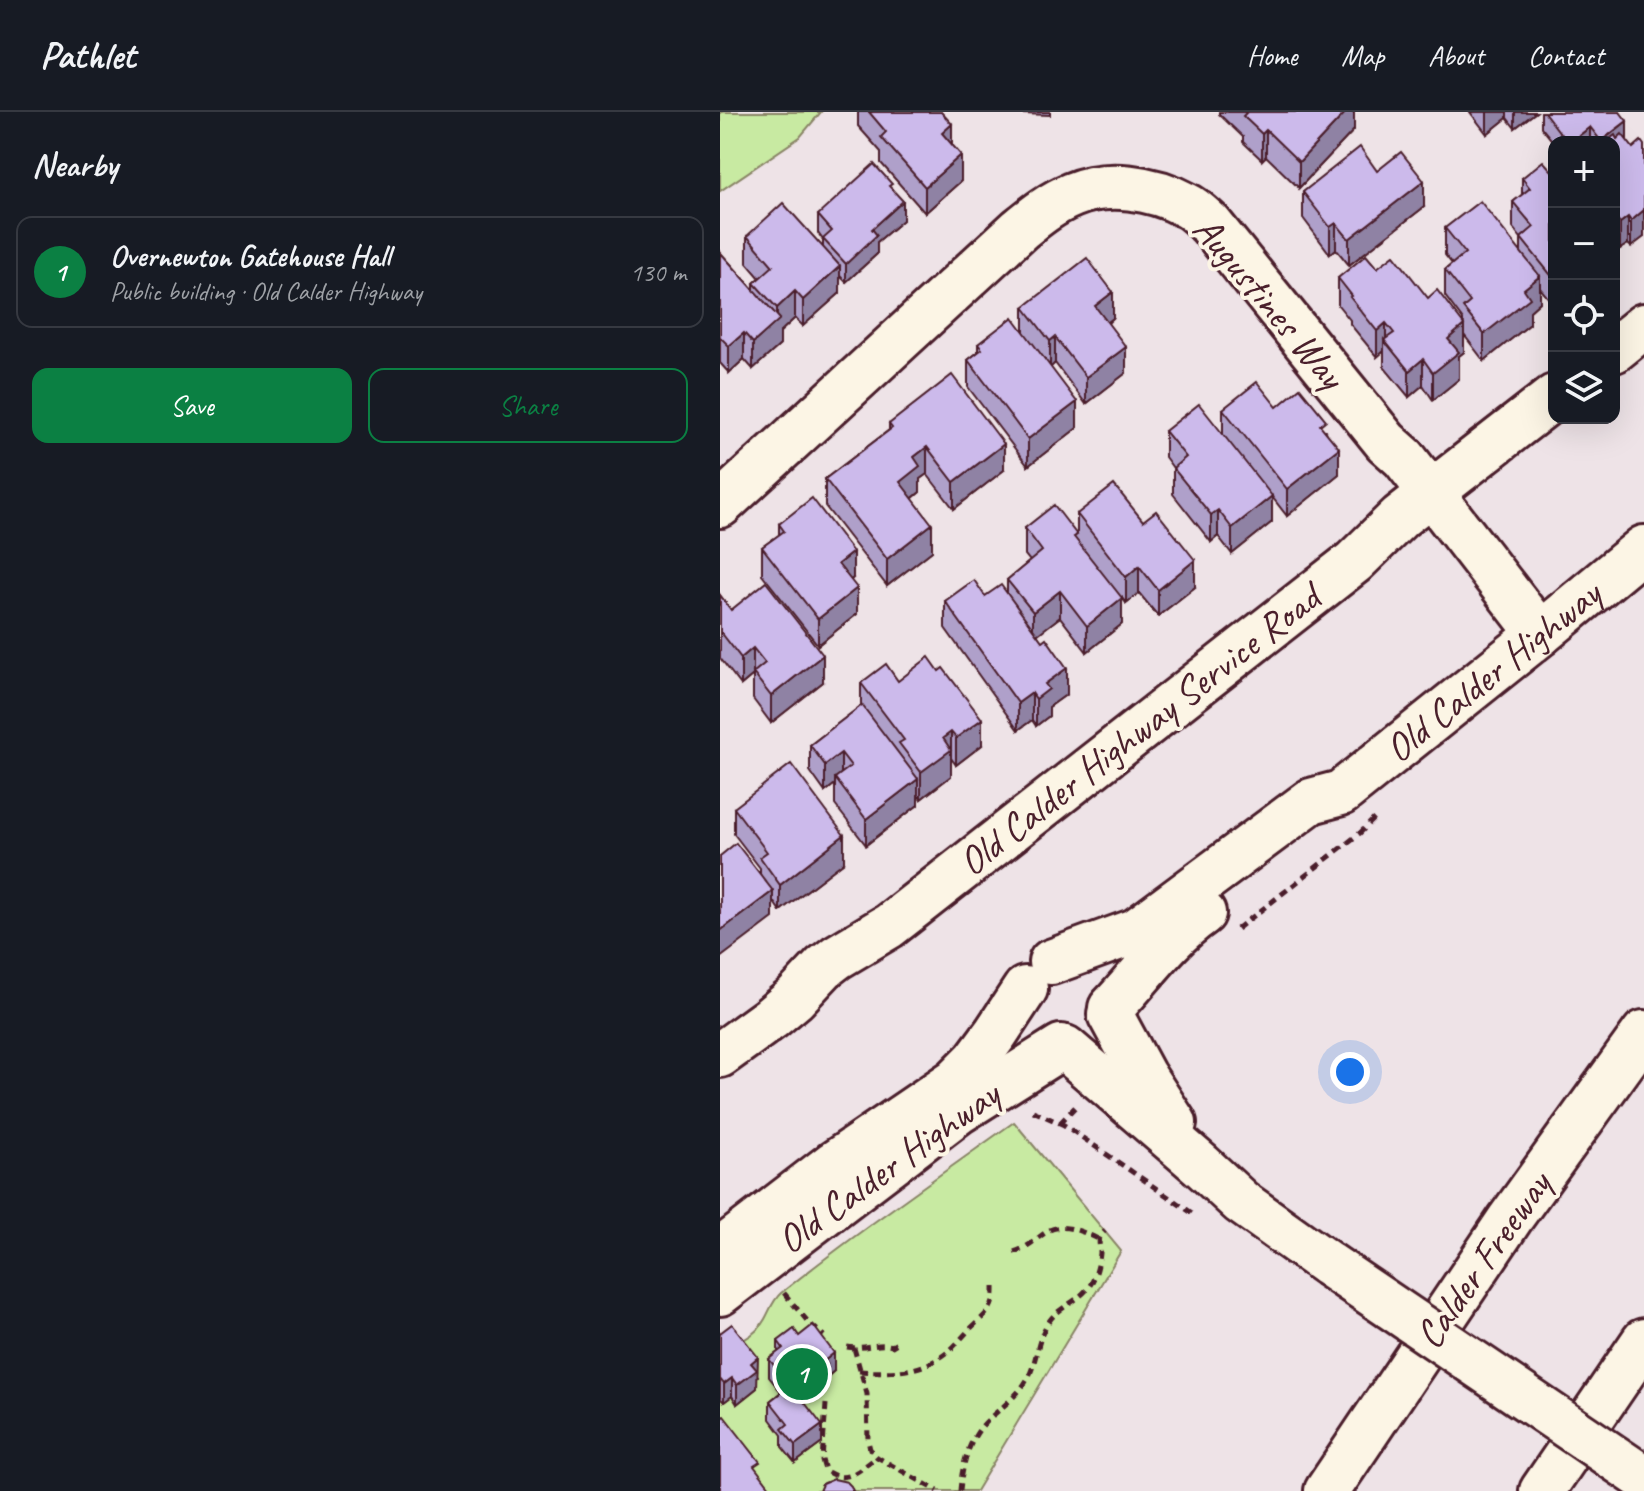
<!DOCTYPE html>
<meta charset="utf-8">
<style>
:root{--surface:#171b24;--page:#242831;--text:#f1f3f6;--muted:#9ea1a6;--line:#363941;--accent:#0b8043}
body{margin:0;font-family:Caveat,sans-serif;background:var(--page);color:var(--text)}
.controls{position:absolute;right:24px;top:24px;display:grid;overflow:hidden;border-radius:16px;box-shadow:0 8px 32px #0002}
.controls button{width:72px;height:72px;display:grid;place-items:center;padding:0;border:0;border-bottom:2px solid var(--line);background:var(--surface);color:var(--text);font:40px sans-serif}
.you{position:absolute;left:630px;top:960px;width:28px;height:28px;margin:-20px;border:6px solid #fff;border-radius:50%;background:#1a73e8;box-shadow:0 0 0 12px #1a73e833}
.badge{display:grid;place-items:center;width:52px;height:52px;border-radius:50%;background:var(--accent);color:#fff;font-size:26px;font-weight:700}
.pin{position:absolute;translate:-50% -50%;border:4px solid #fff;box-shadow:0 2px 8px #0006}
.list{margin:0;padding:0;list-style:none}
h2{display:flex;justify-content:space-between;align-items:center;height:104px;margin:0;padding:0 32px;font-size:34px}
h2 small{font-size:26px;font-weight:400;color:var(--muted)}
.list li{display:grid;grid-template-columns:52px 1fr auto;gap:24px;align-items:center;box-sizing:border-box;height:112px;margin:0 16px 16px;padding:0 16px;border:2px solid var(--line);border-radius:16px}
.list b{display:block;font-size:30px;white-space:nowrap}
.list p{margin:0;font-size:26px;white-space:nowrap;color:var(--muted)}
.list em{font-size:26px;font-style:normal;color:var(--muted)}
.actions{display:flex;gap:16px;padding:24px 32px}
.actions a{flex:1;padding:18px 0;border:2px solid var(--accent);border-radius:16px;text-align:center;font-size:28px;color:var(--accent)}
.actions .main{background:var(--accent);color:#fff}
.icon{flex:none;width:44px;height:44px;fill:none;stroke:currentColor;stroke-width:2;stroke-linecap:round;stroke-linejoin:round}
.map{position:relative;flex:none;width:924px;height:1379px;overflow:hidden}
header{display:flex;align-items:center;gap:48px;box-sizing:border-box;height:112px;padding:0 40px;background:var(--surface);border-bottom:2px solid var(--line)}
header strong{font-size:38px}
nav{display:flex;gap:44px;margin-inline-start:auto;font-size:28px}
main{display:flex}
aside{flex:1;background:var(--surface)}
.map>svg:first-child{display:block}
</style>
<header>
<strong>Pathlet</strong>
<nav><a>Home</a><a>Map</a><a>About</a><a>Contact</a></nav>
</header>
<main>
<aside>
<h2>Nearby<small></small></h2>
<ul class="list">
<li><span class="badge">1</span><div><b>Overnewton Gatehouse Hall</b><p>Public building · Old Calder Highway</p></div><em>130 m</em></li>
</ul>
<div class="actions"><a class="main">Save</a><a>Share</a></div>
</aside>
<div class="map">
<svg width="924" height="1379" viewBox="0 0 924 1379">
<rect width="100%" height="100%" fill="#eee3e7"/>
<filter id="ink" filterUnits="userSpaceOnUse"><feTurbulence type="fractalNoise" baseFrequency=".0125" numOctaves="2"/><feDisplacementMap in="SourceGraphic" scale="16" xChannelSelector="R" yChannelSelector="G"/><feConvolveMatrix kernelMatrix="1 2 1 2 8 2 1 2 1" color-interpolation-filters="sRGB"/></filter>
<g filter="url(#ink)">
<g fill="#c8eaa2" stroke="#898466" stroke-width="2">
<path d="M0,0H101L80,25L0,79Z"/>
<path d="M294,1010L401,1139L256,1379H47L0,1319V1236C19,1231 35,1225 45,1207C50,1198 53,1188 61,1181C136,1121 216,1066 294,1010Z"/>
</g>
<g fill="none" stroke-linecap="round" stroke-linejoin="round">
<g stroke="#4a1f2b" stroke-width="50">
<g id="minor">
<path d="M894,238L924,214"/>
<path d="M0,393L300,117C316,104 332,91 352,83C387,68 433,75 466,93C475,97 483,106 490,112L666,330L684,346L820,522"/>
<path d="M390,902L423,963L454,1011"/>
<path d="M345,936L481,1053L521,1090L608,1152"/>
<path d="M0,943L51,906L75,886L104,855L117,845L169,814L634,450L680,405L834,285"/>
</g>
</g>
<g stroke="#4a1f2b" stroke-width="50">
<g id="major">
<path id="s1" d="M331,850L416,819L591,689L621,681L820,522L924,436"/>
<path d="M391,896C422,864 446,827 483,801"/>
<path d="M0,1139L113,1052L235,969L256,948L276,921L305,877"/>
<path d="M0,1181L238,1000L341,935"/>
</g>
</g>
<g stroke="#4a1f2b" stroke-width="50">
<g id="highway">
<path d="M607,1379L790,1107L924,921"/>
<path d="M822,1379L924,1229"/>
</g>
</g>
<g stroke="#4a1f2b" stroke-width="5" stroke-dasharray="8 6" stroke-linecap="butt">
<path d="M517,817L640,721L658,703"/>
<path d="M313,999L344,1013L472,1101"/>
<path d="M340,1011L356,994"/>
<path d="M294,1140C310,1135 315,1127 328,1119C342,1110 364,1120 378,1127"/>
<path d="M64,1181L89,1211L104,1224"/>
<path d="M127,1235C142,1238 158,1230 172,1234L177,1231"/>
<path d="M134,1236L147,1282L148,1329L150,1337L157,1345L218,1379"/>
<path d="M139,1259C173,1261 202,1261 229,1239C237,1232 244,1223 251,1216C267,1201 275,1197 274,1174"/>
<path d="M106,1292L102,1348L105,1358C126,1374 139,1358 157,1345"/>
<path d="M240,1379C242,1353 249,1324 270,1306C282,1295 296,1285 305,1271C318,1252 315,1228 330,1208C340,1195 358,1189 368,1176C375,1168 379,1152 380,1141C380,1131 376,1127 385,1119"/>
</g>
<use href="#minor" stroke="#fcf5e5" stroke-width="44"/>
<use href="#major" stroke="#fcf5e5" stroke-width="44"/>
<use href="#highway" stroke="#fcf5e5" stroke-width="44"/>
<g stroke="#4a1f2b" stroke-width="50" stroke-linecap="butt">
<path id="minor-bridge" d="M608,1152L924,1366"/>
</g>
<use href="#minor-bridge" stroke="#fcf5e5" stroke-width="44"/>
</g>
<g fill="#afa0ca" stroke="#4a1f2b" stroke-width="2">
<path d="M138,0H221L232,32L241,69L205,101L161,51V40L138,14Z"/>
<path d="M302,0H330V3L302,2Z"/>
<path d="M499,0H634V18L579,76L546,44L542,48L523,30V25L499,2Z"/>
<path d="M750,0H816L795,16L787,6L767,22Z"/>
<path d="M821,0H900L907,28H906L913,36L911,135L908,132L900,137L894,129V30H834V31L821,15Z"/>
<path d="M657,59L704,95L629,153L616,137L610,142L583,106V80Z"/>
<path d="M834,59V193L820,176V190L810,199V212L764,249L744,223V240L739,244V267L713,288L703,273L689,285L664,255V239L657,245L630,212V208L618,193V166L657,156L708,186L743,212V208L725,184V158L732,152L725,143V116L801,140V126L793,116V90L802,83V66Z"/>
<path d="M172,77L183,108L157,130V142L126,170L120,164V181L83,214L75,206L60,220V233L33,257L24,247L9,261L0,251V140L34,178V171L40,166L27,151V124L103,135V128L98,121V103Z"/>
<path d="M304,195L393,206L388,211L406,261L366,292L335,251L330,255L357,316L308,354L248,275V248L258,240V232L304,220Z"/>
<path d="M557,295L606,319L619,362L567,404L552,385V410L512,442L498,424L491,430L453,382V356L445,345V319L503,322V297Z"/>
<path d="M169,312L284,358L234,397L207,362L200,367V380L192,387L212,439L167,474L105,394V367L169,318Z"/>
<path d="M357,402L475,475L438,504L419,481L406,491L402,486V512L367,540L340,505L317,522L347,582L329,595V604L316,614L312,608L298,618L225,516V489L287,481V468L310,449L305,443V416L357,422Z"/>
<path d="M59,412L133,466L131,468L137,502L98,533L42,462V435L59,423Z"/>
<path d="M0,483L11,498L103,570L51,611L33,587V563L21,573L0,546Z"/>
<path d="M178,569L262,633L236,653L231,646V664L201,687L198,683V693L146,733L115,693V672L105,680L90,659V633L141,594V571Z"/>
<path d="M14,696L124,750L60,799L53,789V806L40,762V756L14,722Z"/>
<path d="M0,1221L38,1264L37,1265V1276L17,1292L12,1284L4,1290L0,1286Z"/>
<path d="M79,1224L114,1259L107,1265V1270L84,1288L81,1285L102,1331L75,1351L62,1335V1323L50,1307V1289L61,1280L49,1265V1247L58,1240V1229Z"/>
</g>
<g fill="#8f82a4" stroke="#4a1f2b" stroke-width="2">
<path d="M626,0H634V18L579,76V50Z"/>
<path d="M767,0H787V6L767,22Z"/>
<path d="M795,0H816L795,16Z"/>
<path d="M907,9V28L894,38V30H881Z"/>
<path d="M232,12V39L222,21Z"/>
<path d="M870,15V30H851Z"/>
<path d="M546,18V44L542,48V22Z"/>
<path d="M241,43V69L205,101V75Z"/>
<path d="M704,69V95L629,153V127Z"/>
<path d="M183,89V108L157,130V142L126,170V152L152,117Z"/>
<path d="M924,98V125L911,135V109Z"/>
<path d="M908,105V132L900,137V111Z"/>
<path d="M616,111V137L610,142V115Z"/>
<path d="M120,154V181L83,214V188Z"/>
<path d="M820,164V190L810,199V212L764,249V222L804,177Z"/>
<path d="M75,179V206L60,220V233L33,257V231L57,209V196Z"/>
<path d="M393,180V206L375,220V194Z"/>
<path d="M666,211V231L664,228V239L657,245V219Z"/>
<path d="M744,213V240L739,244V267L713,288V261L728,227Z"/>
<path d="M24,221V247L9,261V234Z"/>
<path d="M335,225V251L330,256V229Z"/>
<path d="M406,235V261L366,292V265Z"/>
<path d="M703,247V273L689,285V259Z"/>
<path d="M357,290V316L308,354V327Z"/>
<path d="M284,332V358L234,397V370Z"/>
<path d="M207,335V362L200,367V380L180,396V370L194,345Z"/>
<path d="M619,336V362L567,404V377Z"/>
<path d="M552,384V410L512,442V416Z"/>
<path d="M498,398V424L491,430V403Z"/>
<path d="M212,412V439L167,474V447Z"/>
<path d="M133,440V466L118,478V452Z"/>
<path d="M475,448V475L438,504V478Z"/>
<path d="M419,454V481L406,491V465Z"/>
<path d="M137,476V502L98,533V507Z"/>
<path d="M340,479V505L313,526V500Z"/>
<path d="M402,486V512L367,540V514Z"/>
<path d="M33,536V563L21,573V546Z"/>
<path d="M103,543V570L51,611V584Z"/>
<path d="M347,556V582L329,595V604L316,614V587L325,572Z"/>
<path d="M312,581V608L298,618V591Z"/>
<path d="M262,607V633L236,653V626Z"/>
<path d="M231,620V664L201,687V660L223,626Z"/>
<path d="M121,641V668L115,666V672L105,680V653Z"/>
<path d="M198,667V693L146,733V707Z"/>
<path d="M124,723V750L60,799V773Z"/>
<path d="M53,779V806L0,846V819Z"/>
<path d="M114,1241V1259L107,1265V1270L84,1288V1270L104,1249Z"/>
<path d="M38,1245L37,1276L17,1292V1273L31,1251Z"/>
<path d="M12,1266V1284L4,1290V1272Z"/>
<path d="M81,1266V1285L71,1293V1275Z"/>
<path d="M102,1313V1331L75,1351V1333Z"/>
</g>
<g fill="#ccbaeb" stroke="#4a1f2b" stroke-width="2">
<path d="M149,0H221L232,12L222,21L241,43L205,75L161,25L166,20Z"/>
<path d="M525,0H626L579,50L546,18L542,22L523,4L526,1Z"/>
<path d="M824,0H900L907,9L881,29L870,15L851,30H847Z"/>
<path d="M902,22L913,36L921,29L924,33V98L911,109L908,105L900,111L894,103V30H886L895,23L897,27Z"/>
<path d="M640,35L657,59L681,40L704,69L629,127L616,111L610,115L583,80Z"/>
<path d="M823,49L833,60L834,59V167L801,126L814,115L793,90L810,76L802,66Z"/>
<path d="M154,52L172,72L169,74L183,89L152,117L157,123L126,152L103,127L112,119L98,103Z"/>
<path d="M760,89L820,164L804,177L810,186L764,222L743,196L750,190L725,158L745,141L725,116Z"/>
<path d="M63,91L120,154L83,188L75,179L57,196L34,171L53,154L27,124Z"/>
<path d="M0,140L60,207L33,231L24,221L9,234L0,225Z"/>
<path d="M646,143L657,156L674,143L708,186L717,178L744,213L728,227L739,240L713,261L703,247L689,259L664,228L674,221L666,211L657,219L630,185L632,184L618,166Z"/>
<path d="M367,146L393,180L375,194L406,235L366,265L335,225L330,229L304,195Z"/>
<path d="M293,205L357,290L308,327L248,248L262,237L258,232Z"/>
<path d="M232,263L284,332L234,370L207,335L194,345L200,354L180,370L212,412L167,447L105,367L172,316L169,312Z"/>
<path d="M537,270L557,295L580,276L606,308L600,313L619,336L567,377L503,297Z"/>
<path d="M479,292L552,384L512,416L498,398L491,403L453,356L466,345L445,319Z"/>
<path d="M394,373L423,409L436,399L475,448L438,478L419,454L406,465L357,402Z"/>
<path d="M92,386L133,440L118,452L137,476L98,507L42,435L64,419L59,412Z"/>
<path d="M334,393L357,423L354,425L402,486L367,514L340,479L313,500L287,468L322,439L305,416Z"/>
<path d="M254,468L265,484L281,473L322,529L326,526L347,556L325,572L329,577L316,587L312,581L298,591L225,489Z"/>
<path d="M46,470L103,543L51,584L33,561L45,551L33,536L21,546L0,519V483L11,498Z"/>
<path d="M209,545L219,559L223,556L262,607L236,626L231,620L223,626L231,638L201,660L179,631L184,628L141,571L166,552L178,569Z"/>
<path d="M142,593L198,667L146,707L115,666L131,654L121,641L105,653L90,633Z"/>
<path d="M71,652L124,723L60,773L40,745L47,740L14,696Z"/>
<path d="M16,731L53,779L0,819V744Z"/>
<path d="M12,1212L38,1245L31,1251L37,1258L17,1273L12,1266L4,1272L0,1267V1221Z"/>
<path d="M93,1213L114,1241L104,1249L107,1252L84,1270L81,1266L71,1275L49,1247L63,1236L58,1229L74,1217L79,1224Z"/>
<path d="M75,1278L102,1313L75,1333L62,1317L68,1312L50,1289L63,1279L68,1285Z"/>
<path d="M4,1304L40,1350L34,1354L53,1379H0V1307Z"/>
<path d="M114,1367L127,1370L131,1374L133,1379H99L102,1372Z"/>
</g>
</g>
<g text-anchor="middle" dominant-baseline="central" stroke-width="8" stroke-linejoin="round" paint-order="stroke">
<g font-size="40" fill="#4a1f2b" stroke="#fcf5e5">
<text transform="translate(549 190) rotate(50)">Augustines Way</text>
<text stroke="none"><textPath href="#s1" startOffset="534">Old Calder Highway</textPath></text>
<text transform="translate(419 618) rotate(-38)">Old Calder Highway Service Road</text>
<text transform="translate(168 1055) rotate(-36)">Old Calder Highway</text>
<text transform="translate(763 1148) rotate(-55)">Calder Freeway</text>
</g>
</g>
</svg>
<div class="controls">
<button>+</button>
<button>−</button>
<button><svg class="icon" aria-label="locate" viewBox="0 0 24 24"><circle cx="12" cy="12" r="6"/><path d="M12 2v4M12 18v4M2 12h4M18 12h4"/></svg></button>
<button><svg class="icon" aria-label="layers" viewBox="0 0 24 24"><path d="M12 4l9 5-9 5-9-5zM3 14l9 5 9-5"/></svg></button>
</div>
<div class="you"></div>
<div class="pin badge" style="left:82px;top:1262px">1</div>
</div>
</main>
